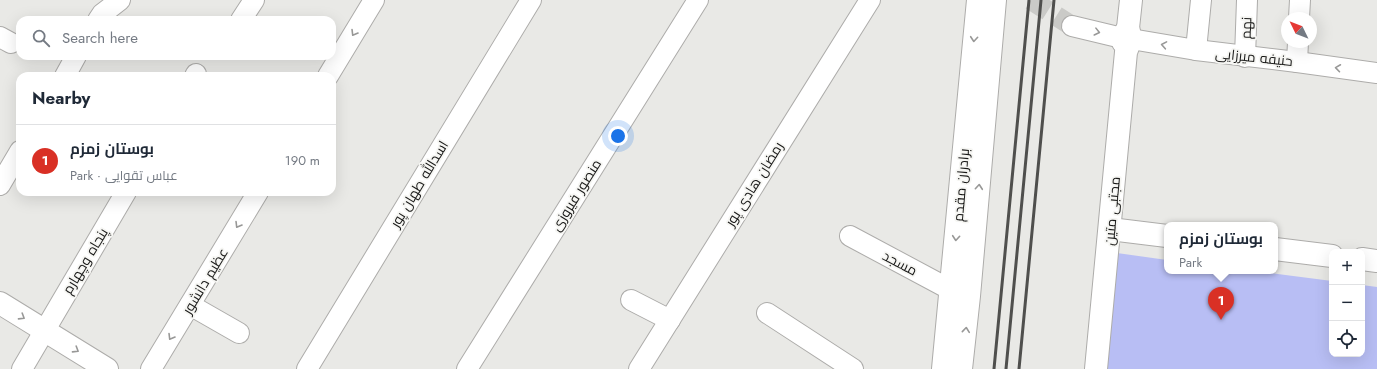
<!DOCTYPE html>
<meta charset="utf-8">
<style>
:root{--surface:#fff;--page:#f2f2f3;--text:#1f2937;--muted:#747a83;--line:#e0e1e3;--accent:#d93025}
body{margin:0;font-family:Jost,Cairo,sans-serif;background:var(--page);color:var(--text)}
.controls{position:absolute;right:12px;bottom:12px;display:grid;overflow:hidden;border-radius:8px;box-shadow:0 4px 16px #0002}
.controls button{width:36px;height:36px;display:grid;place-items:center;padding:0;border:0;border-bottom:1px solid var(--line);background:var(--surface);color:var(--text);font:20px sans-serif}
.compass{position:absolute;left:1281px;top:12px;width:36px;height:36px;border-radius:50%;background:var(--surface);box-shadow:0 4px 16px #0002;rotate:313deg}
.you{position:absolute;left:618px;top:136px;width:14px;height:14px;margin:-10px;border:3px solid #fff;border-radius:50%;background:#1a73e8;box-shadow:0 0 0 6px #1a73e833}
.badge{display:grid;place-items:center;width:26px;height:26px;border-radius:50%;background:var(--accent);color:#fff;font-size:13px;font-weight:700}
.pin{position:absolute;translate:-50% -33px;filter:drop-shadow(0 1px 2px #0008)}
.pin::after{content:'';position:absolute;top:21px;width:14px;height:12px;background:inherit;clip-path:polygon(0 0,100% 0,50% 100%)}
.popup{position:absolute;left:1164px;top:222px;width:114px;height:52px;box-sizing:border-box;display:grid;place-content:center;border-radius:8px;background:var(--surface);filter:drop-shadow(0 1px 3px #0005);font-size:13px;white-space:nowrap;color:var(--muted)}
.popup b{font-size:15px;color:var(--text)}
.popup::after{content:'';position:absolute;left:50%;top:100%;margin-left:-8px;border:8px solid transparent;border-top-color:var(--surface)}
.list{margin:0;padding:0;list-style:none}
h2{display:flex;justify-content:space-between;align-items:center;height:52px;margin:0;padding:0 16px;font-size:17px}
h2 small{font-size:13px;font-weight:400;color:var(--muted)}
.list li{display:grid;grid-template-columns:26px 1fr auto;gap:12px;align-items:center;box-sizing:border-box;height:72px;padding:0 16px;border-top:1px solid var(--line)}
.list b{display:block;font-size:15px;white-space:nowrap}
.list p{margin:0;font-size:13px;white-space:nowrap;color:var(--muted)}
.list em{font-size:13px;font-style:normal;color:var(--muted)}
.icon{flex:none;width:22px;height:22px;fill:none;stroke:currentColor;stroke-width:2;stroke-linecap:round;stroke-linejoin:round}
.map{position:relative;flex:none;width:1377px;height:369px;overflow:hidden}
.search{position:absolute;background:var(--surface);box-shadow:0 4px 16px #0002;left:16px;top:16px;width:320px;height:44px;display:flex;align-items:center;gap:10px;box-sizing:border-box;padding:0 14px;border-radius:12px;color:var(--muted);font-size:15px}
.panel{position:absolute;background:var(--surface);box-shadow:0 4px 16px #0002;left:16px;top:72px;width:320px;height:124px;border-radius:12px}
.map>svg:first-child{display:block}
</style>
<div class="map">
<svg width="1377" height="369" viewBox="0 0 1377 369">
<rect width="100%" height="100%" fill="#e9e9e6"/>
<path fill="#b8bef4" d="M1117,253L1167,260V271H1254L1332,281V354H1362V285L1377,287V369H1105Z"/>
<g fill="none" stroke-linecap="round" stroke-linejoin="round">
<path stroke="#cacac7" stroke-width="20" stroke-dasharray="20 10" stroke-linecap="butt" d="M1031,0L1072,26"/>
<g stroke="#adacaa" stroke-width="22">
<g id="minor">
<path d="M1299,18L1300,0"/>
<path d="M98,20L102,14L120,0"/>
<path d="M241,20L254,0"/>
<path d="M1072,26L1122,38"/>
<path d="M0,37L11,43"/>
<path d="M1131,39L1196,50L1297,62L1377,73"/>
<path d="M1196,50L1201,0"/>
<path d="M1245,57L1247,0"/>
<path d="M1297,62L1298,42"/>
<path d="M65,76L76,56"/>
<path d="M195,76L196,74"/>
<path d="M328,76L374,0"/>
<path d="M0,185L20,151"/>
<path d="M850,236L951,290"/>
<path d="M631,300L670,320"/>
<path d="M190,305L239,333"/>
<path d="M767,313L853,369"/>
<path d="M22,369L126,192"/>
<path d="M151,369L258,192"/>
<path d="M307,369L531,0"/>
<path d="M467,369L698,0"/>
<path d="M639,369L870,0"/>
</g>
</g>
<g stroke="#adacaa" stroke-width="24">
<g id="tertiary">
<path d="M1123,42L1122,38L1128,28L1131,0"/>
<path d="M1110,229L1167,236"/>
<path d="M1275,249L1332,256"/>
<path d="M1362,259L1377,261"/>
<path d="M0,303L107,369"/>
<path d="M1096,369L1126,52L1131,39L1128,28"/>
</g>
</g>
<g stroke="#adacaa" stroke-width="24">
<g id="secondary">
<path d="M943,369L978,0"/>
<path d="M961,369L969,296L995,0"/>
</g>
</g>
<use href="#minor" stroke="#fff" stroke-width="20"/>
<use href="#tertiary" stroke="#fff" stroke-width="22"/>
<use href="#secondary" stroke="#fff" stroke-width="22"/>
<g stroke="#4f4f4d" stroke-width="3">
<path d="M994,369L1029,0"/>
<path d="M1006,369L1041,0"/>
<path d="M1019,369L1054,0"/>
</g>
</g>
<defs><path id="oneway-chevron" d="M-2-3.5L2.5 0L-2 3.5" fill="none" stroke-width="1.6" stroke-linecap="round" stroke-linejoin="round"/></defs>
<g stroke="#989897">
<use href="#oneway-chevron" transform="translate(1097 32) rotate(14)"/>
<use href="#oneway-chevron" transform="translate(354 33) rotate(121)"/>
<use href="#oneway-chevron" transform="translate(974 39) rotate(95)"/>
<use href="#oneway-chevron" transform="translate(1164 45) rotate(-170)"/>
<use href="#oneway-chevron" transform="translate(1338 68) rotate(-172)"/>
<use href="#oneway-chevron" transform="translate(979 187) rotate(-85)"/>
<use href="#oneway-chevron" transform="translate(238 225) rotate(121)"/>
<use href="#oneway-chevron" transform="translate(956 238) rotate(95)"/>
<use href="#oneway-chevron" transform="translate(22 317) rotate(32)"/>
<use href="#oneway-chevron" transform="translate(966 330) rotate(-84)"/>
<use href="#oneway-chevron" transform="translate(171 337) rotate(121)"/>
<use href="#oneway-chevron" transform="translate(76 350) rotate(32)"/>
</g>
<g text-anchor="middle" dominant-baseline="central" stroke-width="3.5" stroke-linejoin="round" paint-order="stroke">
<g font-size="14" fill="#191918" stroke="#f6f6f3">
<text transform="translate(1246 28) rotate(-88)">نهم</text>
<text transform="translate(1254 57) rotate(6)">حنیفه میرزایی</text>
<text transform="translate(419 184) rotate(-59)">اسدالله طهان پور</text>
<text transform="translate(754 184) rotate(-58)">رمضان هادی پور</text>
<text transform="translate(961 185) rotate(-85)">برادران مقدم</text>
<text transform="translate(576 195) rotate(-58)">منصور فیروزی</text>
<text transform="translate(1112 211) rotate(-85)">مجتبی متین</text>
<text transform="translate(85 261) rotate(-59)">پنجاه وچهارم</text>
<text transform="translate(900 263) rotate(28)">مسجد</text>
<text transform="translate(205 281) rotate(-59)">عظیم دانشور</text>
</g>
</g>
</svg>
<div class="controls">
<button>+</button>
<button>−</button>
<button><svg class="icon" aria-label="locate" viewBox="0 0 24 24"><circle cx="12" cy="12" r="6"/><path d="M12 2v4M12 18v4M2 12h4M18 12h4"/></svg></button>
</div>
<svg class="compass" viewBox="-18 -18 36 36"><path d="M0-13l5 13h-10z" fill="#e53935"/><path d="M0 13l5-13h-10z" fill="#747a83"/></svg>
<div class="you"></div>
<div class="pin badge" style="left:1221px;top:320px">1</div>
<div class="popup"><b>بوستان زمزم</b>Park</div>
<div class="search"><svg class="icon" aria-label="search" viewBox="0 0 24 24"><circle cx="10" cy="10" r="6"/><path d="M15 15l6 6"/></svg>Search here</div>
<section class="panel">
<h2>Nearby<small></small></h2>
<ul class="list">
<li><span class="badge">1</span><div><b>بوستان زمزم</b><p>Park · عباس تقوایی</p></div><em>190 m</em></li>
</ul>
</section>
</div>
